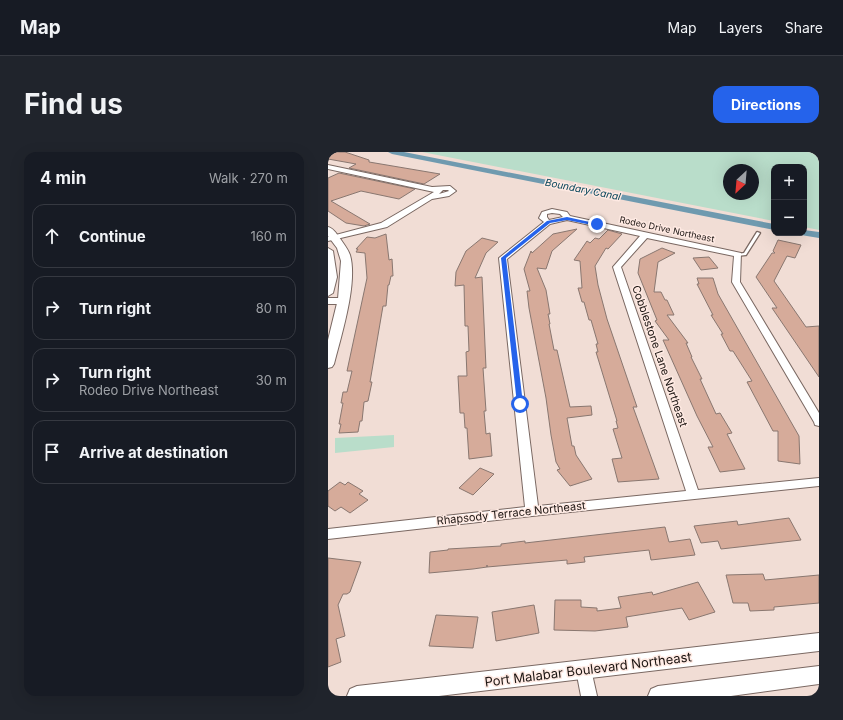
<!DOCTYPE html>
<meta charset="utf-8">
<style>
:root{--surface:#171b24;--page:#20242c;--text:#f1f3f6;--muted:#9ea1a6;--line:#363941;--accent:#2563eb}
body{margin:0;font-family:Inter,sans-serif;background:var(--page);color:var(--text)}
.controls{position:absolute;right:12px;top:12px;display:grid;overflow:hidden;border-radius:8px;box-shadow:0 4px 16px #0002}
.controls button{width:36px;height:36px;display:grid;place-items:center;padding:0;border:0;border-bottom:1px solid var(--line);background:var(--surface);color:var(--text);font:20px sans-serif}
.compass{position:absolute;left:395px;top:12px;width:36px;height:36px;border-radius:50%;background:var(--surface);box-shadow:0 4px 16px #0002;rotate:206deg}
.stop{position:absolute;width:12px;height:12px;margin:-9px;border:3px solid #2563eb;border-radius:50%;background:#fff}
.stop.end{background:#2563eb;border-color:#fff;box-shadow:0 1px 4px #0008}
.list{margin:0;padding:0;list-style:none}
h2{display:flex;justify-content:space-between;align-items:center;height:52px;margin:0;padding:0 16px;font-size:17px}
h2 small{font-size:13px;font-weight:400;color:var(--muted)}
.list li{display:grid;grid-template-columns:26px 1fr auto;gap:12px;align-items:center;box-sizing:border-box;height:64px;margin:0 8px 8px;padding:0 8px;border:1px solid var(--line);border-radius:12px}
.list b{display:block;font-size:15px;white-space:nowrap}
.list p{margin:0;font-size:13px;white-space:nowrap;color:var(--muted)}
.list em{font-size:13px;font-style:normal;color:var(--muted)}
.icon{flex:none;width:22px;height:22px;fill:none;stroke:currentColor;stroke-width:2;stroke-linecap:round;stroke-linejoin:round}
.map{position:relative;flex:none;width:491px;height:544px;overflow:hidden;border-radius:12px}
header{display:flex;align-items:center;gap:24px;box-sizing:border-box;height:56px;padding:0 20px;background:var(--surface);border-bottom:1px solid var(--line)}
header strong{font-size:19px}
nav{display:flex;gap:22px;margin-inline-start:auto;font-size:14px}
.intro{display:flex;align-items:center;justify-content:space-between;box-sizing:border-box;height:96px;padding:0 24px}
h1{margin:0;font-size:28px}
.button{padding:10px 18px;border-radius:12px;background:var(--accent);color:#fff;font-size:14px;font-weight:700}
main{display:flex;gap:24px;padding:0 24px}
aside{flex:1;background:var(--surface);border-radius:12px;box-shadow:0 4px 16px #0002}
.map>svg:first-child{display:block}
</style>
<header>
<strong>Map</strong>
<nav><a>Map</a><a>Layers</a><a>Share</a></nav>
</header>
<div class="intro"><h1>Find us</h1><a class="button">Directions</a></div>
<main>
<aside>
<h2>4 min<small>Walk · 270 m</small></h2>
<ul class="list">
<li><svg class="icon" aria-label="ahead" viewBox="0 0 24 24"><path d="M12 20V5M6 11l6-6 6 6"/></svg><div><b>Continue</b></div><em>160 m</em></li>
<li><svg class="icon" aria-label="right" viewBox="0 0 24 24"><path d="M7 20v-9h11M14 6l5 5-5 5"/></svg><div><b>Turn right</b></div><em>80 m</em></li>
<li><svg class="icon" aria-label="right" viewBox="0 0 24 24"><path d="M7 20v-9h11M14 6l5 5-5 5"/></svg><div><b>Turn right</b><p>Rodeo Drive Northeast</p></div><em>30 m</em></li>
<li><svg class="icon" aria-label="arrive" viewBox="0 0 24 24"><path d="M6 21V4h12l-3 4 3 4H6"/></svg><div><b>Arrive at destination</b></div></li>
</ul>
</aside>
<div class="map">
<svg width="491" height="544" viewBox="0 0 491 544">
<rect width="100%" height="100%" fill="#f1ddd5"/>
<g fill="#b9ddca" fill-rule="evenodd">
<path d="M94,0H491V78L476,75V15H446V69ZM401,18H425V42H401Z"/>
<path d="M66,283V295L7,301V286Z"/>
</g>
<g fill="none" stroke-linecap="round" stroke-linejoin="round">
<g fill="#6f9aaf" fill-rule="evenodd">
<path d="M60,0H76L446,72V78L64,2Z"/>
<path d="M476,78L491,80V86L473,83L471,81H476Z"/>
</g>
</g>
<g fill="#d6ab9a" stroke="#897770">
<path d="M0,0H17L41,8V10L112,22L96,32L21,16L28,12L0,7Z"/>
<path d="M11,21L87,37L71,47L33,39L3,49L42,72L36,74L18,71L0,59V26Z"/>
<path d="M249,77L224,99L218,117L209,116L218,138L222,162H220L222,172H221L226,198H229L242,255L263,254L264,263L239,266L244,294H246L248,303L264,327L242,334L229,318L232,317L228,310L223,283L218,246L201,156L199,139H202L196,117L203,99L204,101L225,82Z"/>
<path d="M280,78L294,82L280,97L278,96L267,114L270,133L279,167L309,255H305L331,327L290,330L284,307L294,306L285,277L290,276L288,269H289L268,200H270L268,192H270L263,168H261L256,150H254L250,136H254L252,109L246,108L259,89L262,91L267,86L271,87Z"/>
<path d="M58,82L61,108L64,107L65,124H63L61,133H60L58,154H55L42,230H44L40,249L36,250L34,269H32L30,280L11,281L13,272H11L15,251H13L15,240H19L24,219H19L39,126L37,101L28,100L30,97H28L39,85L47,86Z"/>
<path d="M154,86L170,90L158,101L147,126L154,125L158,216H155L158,259H156L158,282L162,281L164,304L141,307L139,276H137L136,261H132L130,224H139L138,200L141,199L140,174H137L136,133L127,134L128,120L138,99Z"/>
<path d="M450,88L473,93L467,106L459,104L446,129L478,175L491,174V225L444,156H449L428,125L444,101H447L445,99Z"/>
<path d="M334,96L347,101L330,110L326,140H333L337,148H339L346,163H339L360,191H358L364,205H363L374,227H372L388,262L392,261L404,281L399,282L417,317L392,320L380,295H385L369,264L335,188H341L327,169L329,168L310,121L312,107Z"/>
<path d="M381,105L390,116L373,118L365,106Z"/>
<path d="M369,126H385L390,142L471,284L472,312L450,309V279H445L419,230L424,229L405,199H402L393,182H395L383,163H385L369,132H371Z"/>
<path d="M152,316L166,322L145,343L131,336Z"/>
<path d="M12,330L17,333L20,330L35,339L31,342L40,348L22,361L13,355L7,359L0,354V339Z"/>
<path d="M461,366L473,388L393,397L390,389L373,391L366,374L409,369L410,373Z"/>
<path d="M337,375L341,390L362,387L367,403L323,408L321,398L256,405L257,410L239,412V408L159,415V413V415L145,417L101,421L102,400L120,398V397L173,394V392L197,389V391Z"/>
<path d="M0,406L33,410L22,440L19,442H15L10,453L17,484L8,487L13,510L0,515Z"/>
<path d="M435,422L437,428L491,423V451L446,455V458L422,459L420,451H405L398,423Z"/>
<path d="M370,430L387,460L361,468L354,456L298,465L300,475L267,479L226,478L227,448H253V455L269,456V459L293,456L290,445L324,440L325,443Z"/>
<path d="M206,453L211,481L168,489L164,460Z"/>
<path d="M108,463L150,465L145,496L101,494Z"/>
</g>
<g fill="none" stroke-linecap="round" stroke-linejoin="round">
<g stroke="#7a6862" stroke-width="2.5">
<path id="service" d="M429,80L432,81L418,103L409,104V102L416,101Z"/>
</g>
<g stroke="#7a6862" stroke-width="2">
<g id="minor">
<path d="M0,13L104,35L122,34L128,39L121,44L104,47L59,75L0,89V85L53,71L106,40L0,17ZM115,38H120L121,39L111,42Z"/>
<path d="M224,57L239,60L242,64L413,101L412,130L491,261V274L487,273L486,270L404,130L406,104L319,86L293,115L370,338L491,326V334L204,364L0,387V377L197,355L171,106L216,70L211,66L214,60ZM224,61L232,62L235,65L221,68L219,65V62ZM239,68L312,84L285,115L358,339L210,354L179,107L222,72Z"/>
<path d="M0,146H14L18,149L14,152H0Z"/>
<path d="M256,511L262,513L269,544H253L248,518L250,513Z"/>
</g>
</g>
<g stroke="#7a6862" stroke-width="2">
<g id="tertiary">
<path d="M0,75C5,76 8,81 11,85C15,91 20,97 22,103C30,131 13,184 6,212L4,215L0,216V188L10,147L13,109L9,96L0,84Z"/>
<path d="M0,96L5,99L9,125L5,141L0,144Z"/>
<path d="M491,481V499L111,544H19L22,537L29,534Z"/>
<path d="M491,514V532L403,544H320L323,537L330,534Z"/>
</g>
</g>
<use href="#service" fill="#fff" fill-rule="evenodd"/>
<use href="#minor" fill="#fff" fill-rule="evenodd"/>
<use href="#tertiary" fill="#fff" fill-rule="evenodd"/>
</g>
<path fill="#2563eb" d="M239,65L271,72L269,74L239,68L222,71L178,106L195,252L192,254L189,252L173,106L219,69Z"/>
<g text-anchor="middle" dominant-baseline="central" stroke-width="3" stroke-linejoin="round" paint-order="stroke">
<g font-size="9" fill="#1d1613" stroke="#ffeae3">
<text transform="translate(339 77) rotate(12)">Rodeo Drive Northeast</text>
</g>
<g font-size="10" font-style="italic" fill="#014157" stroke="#ffeae3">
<text transform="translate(255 37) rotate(11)">Boundary Canal</text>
</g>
<g font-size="11" fill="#1d1613" stroke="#ffeae3">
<text transform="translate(332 204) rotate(71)">Cobblestone Lane Northeast</text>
<text transform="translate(183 361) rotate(-6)">Rhapsody Terrace Northeast</text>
</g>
<g font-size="13" fill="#1d1613" stroke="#ffeae3">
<text transform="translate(260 517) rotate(-7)">Port Malabar Boulevard Northeast</text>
</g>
</g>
</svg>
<div class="controls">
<button>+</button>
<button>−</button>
</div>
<svg class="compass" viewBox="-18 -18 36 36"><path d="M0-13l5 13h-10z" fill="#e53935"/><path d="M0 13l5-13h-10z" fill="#9ea1a6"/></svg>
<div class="stop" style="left:192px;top:252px"></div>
<div class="stop end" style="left:269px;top:72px"></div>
</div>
</main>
